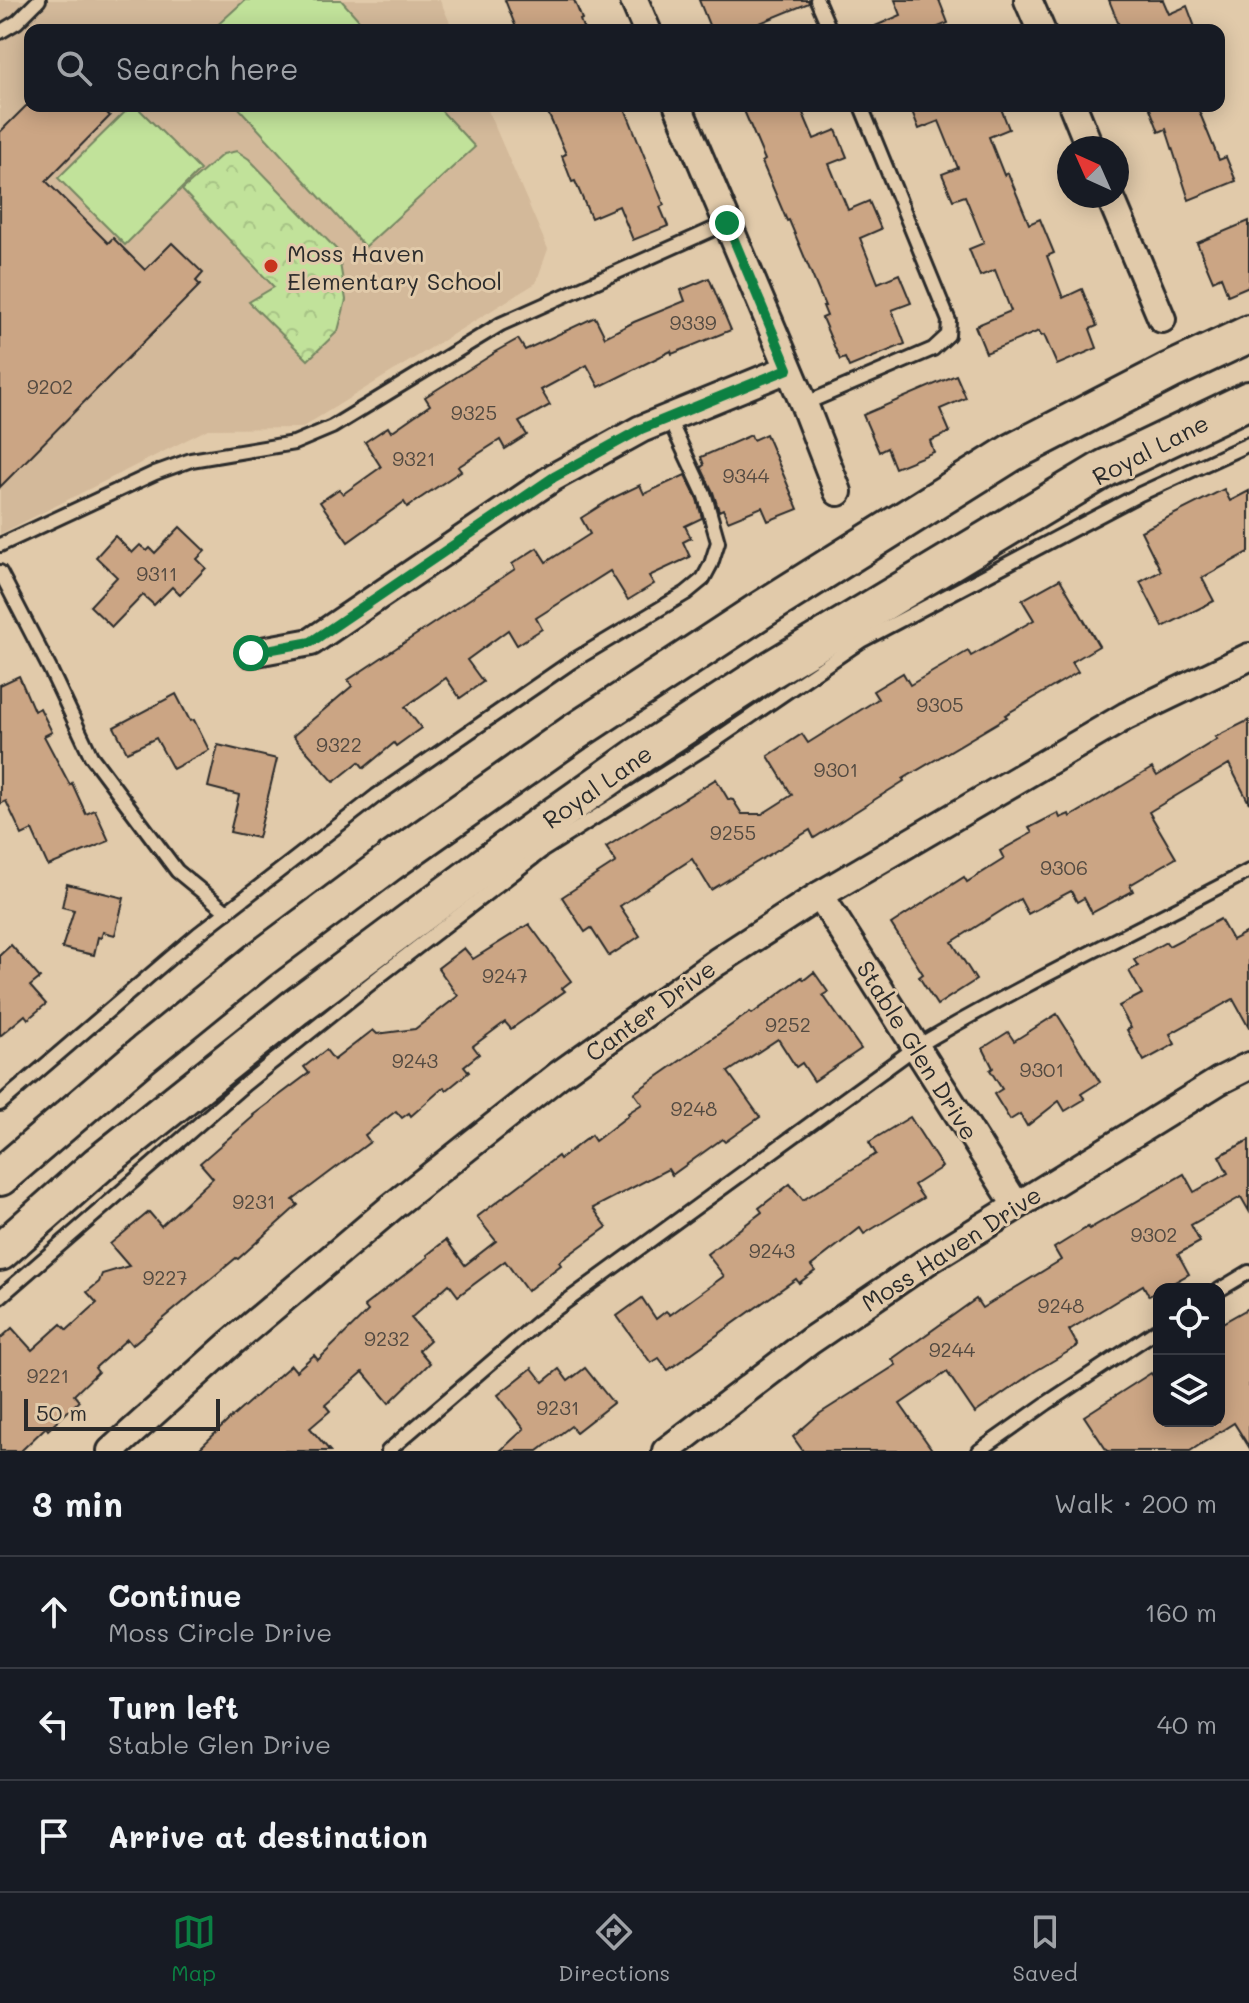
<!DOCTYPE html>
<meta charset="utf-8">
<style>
:root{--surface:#171b24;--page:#20242c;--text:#f1f3f6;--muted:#9ea1a6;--line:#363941;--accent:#0b8043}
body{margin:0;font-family:Mali,sans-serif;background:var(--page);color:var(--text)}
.controls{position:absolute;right:24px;bottom:24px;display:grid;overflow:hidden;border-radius:16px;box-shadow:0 4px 20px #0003}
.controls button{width:72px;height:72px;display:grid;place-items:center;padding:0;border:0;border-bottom:2px solid var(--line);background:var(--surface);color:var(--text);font:40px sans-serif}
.compass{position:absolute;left:1057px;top:136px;width:72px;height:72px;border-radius:50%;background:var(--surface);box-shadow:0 4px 20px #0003;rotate:315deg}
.scale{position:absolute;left:24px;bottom:20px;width:196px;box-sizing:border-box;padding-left:8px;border:4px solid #2b2b2b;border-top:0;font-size:22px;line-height:28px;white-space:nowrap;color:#2b2b2b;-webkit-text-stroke:6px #e1caaa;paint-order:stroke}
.stop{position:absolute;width:24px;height:24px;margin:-18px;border:6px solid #0b8043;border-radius:50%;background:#fff}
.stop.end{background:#0b8043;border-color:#fff;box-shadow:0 2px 8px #0008}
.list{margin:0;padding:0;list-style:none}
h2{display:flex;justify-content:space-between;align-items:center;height:104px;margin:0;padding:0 32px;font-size:34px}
h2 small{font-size:26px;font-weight:400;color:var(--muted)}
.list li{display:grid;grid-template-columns:52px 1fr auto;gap:24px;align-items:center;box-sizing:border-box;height:112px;padding:0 32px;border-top:2px solid var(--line)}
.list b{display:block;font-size:30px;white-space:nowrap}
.list p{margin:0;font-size:26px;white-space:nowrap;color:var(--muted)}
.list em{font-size:26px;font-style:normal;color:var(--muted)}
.icon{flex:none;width:44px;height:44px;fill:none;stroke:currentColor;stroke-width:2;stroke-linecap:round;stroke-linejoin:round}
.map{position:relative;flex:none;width:1249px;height:1451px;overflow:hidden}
.search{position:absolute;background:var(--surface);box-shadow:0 4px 20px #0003;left:24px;right:24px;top:24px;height:88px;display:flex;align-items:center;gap:20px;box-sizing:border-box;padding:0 28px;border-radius:16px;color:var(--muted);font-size:30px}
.sheet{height:440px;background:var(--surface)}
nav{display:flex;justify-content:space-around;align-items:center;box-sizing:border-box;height:112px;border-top:2px solid var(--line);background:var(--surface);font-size:22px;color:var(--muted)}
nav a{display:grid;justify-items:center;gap:4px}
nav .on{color:var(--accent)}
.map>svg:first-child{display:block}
</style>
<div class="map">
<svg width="1249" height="1451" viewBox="0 0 1249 1451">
<defs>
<pattern id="park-crowns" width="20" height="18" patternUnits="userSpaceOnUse" patternTransform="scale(2)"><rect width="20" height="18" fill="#c1e29a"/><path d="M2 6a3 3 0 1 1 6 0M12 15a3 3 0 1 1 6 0" fill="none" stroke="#a6c285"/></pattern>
</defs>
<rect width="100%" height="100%" fill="#e1caaa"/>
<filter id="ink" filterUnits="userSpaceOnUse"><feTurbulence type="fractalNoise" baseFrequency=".0125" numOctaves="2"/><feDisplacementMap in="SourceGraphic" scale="16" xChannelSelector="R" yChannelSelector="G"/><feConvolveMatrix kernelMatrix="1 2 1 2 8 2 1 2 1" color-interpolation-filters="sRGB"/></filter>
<g filter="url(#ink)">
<path fill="#d3b99a" d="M0,0H440L453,30H30V106H486L548,249L536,283L301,428L208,429L0,534Z"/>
<path fill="url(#park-crowns)" stroke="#768662" stroke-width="2" d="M237,151L249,159L338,251L346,300L338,331L308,360L249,302L274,287L182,190L223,154Z"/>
<g fill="#c1e29a" stroke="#768662" stroke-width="2">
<path d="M245,0H341L368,30H212Z"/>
<path d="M131,106H136L200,170L125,245L58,178Z"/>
<path d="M237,106H437L475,147L365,247Z"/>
</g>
<g fill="#cba584" stroke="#2b2b2b" stroke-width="2">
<path d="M505,0H574L582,19L580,20L584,30H517Z"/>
<path d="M699,0H808L809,3L755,25L757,30H711Z"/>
<path d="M895,0H939L948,23L931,30H866L901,15Z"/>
<path d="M1109,0H1163L1169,14L1187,6L1196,30H1121Z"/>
<path d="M26,106H100L110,116L46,181L108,243L113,238L145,270L172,243L203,273L196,281L200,285L0,487V132Z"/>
<path d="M545,106H624L664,205L660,207L668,226L633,240L619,206L591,218L575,181L572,182L562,156L566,154Z"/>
<path d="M742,106H800L814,139L836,130L847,157L829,164L848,210L869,201L881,229L860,238L878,283L899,274L911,303L892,310L905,344L849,367L845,358L840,360L822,318L827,316L823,306H825L789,220L787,221L762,162L765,160Z"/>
<path d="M910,106H1000L1009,129L989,137L1004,175L1008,173L1029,224L1040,219L1054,253L1047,256L1063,298L1082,289L1097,326L1090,329L1097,348L1057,365L1044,335L1041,336L1039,331L986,353L975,326L1011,311L995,270L980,276L969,249L984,243L965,196L953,200L942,174L958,168L939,121L919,129Z"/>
<path d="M1149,106H1197L1219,160L1226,157L1236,181L1189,200L1166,129L1159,132Z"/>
<path d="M1249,221V286L1228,295L1221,277L1213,281L1197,243Z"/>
<path d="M709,278L731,330L672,354L671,351L599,387L587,365L541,390L550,405L519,422L527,435L505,449L500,440L458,467L461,471L407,507L404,502L348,542L320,502L339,489L343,494L381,467L365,442L388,427L391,432L430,405L425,397L493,354V353L518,339L525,350L595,317L605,337L634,322L685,301L681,290Z"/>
<path d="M956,375L966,398L940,409L950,432L930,441L934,452L895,468L887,448L879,452L863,415Z"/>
<path d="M766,434L798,509L768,521L762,507L728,521L723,509L719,511L713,492L701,467L704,465L701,457L751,435L753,440Z"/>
<path d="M685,475L697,499L702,518L685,526L691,538L683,542L690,557L649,576L654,584L628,600L610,571L536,618L542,629L517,645L508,630L467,660L483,682L460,698L446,678L405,707L421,728L396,746L394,743L364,768L359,762L334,782L293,736L352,686L348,680L515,569L512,564L537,548L546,562L590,534L581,518L611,499L640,485L644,494Z"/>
<path d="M1224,489L1230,501L1249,491V552L1202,578L1214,601L1163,627L1140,582L1161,571L1141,531Z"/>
<path d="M180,527L205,551L197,559L206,568L180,595L172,587L154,605L143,595L112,627L90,606L117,577L96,557L115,536L132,553L140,545L147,551L150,548L155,553Z"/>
<path d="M1060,579L1099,646L1072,662L1078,672L1005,715L1007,717L903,779L904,781L814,838L810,830L711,890L692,859L620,906L640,936L609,956L591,928L585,932L562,897L616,862L606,847L716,779L728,799L733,800L742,814H762L792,795L768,756L802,734L808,743L878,699L873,691L903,673L910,685L968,651L971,656L1034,620L1022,600Z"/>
<path d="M19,676L34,711L40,708L52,732L44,736L70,785L72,783L86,814L95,810L109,841L48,866L32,830L22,835L6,801L0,804V685Z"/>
<path d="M176,694L190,721L194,720L209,750L173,769L156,738L127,752L114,727Z"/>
<path d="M1249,720V803L1229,764L1149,812L1176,858L1130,885L1133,891L1092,913L1084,898L1077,902L1071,891L1028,914L1020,899L952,942L976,980L937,1005L919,977L923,974L891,924L964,877L967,882L1004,859L1000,851L1032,833L1029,828L1058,813L1060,818L1069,814L1070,817L1152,768L1157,776L1217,739L1215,737Z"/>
<path d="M218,745L277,759L258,838L230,832L239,795L208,787Z"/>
<path d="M67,884L124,898L115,935L103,932L101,938L98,937L94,955L62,948L74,910L62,907Z"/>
<path d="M1220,919L1232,940L1249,931V1028L1233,999L1170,1034L1175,1044L1144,1061L1127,1030L1131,1028L1119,1006L1142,994L1129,971L1138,966L1134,960L1166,942L1169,946Z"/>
<path d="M529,924L571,981L562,988L565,991L511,1029L505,1022L473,1046L479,1054L464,1066L469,1072L447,1090L444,1087L411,1116L409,1113L402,1118L396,1111L365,1135L370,1142L293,1200L298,1205L238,1259L236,1258L132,1345L127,1339L95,1368L98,1372L74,1395L79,1401L48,1430L46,1427L21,1451H0V1339L12,1328L32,1350L61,1324L67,1330L97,1303L87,1292L99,1282L102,1274L129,1266L110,1244L149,1212L161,1226L213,1178L200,1163L254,1116L253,1115L309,1073L304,1067L309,1063L326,1050L334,1060L373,1030L377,1034L415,1029L458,996L438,968L464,948L473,959Z"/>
<path d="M11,945L40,978L30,986L46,1004L28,1019L25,1015L0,1036V955Z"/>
<path d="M814,972L828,992L823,995L861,1049L814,1081L802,1063L796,1067L778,1039L728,1072L760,1117L725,1142L722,1139L672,1175L668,1169L593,1208L607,1227L559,1262L561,1265L527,1291L505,1261L458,1296L449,1284L411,1318L430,1340L419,1350L430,1363L389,1403L363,1372L325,1405L330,1411L310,1428L330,1451H197L230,1419L291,1365L296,1371L314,1355L318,1360L368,1311L364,1306L428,1257L427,1255L446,1240L465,1265L496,1241L477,1217L558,1156L560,1159L591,1135L595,1141L629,1115L628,1113L642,1104L634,1093L750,1012L752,1014L802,977L804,980Z"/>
<path d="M1057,1014L1100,1082L1081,1094L1085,1099L1065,1111L1059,1101L1027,1126L1020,1114L1010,1120L994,1094L1002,1089L990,1070L993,1068L983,1048L1008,1032L1014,1041Z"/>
<path d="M910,1117L942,1167L914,1185L923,1198L864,1234L860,1228L811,1266L815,1271L799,1283L796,1279L668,1370L659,1358L651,1363L617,1316L642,1298L656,1319L666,1311L670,1315L724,1276L707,1254L762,1212L759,1208L790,1184L803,1200L876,1154L869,1142Z"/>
<path d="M1249,1140V1211L1241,1197L1191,1225L1200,1242L1178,1254L1189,1274L1162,1289H1159V1291L1149,1296L1143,1285L1069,1330L1078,1346L1034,1372L975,1413L947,1372L900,1404L933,1451H803L793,1437L819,1414L896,1365L892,1359L976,1299L982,1308L1061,1260L1054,1248L1088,1227L1089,1229L1184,1174L1194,1192L1228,1173L1219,1156Z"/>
<path d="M1249,1308V1447L1234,1423L1190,1451H1107L1084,1416L1151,1373L1159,1385V1421H1219V1325Z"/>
<path d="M532,1368L543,1382L559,1369L568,1381L585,1368L613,1403L576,1432L571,1426L538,1451H500L524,1429L498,1395Z"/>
</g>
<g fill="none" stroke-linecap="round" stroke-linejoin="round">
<g stroke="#2b2b2b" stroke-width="18">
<g id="lane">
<path d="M817,0L830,30"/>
<path d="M0,32L17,22L39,0"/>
<path d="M804,404L933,349L948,335L949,321L861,106"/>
<path d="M0,545L155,473L191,460L294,443L332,427L501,324L727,223"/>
<path d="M0,572L50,669L91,756L177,871L227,912"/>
<path d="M0,1104L198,934L376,796L571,662L686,593L703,579L711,564L718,542L705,496L668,417"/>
<path d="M1219,1290L1249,1272"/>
<path d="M0,1297L245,1084L381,975L542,851L703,749L861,641L1140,494L1249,444"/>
<path d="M388,1451L538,1322L916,1047C1024,983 1138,930 1249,871"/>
<path d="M979,1451L1047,1403L1159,1329"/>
</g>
</g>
<g stroke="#2b2b2b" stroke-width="32">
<g id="street">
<path d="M634,0L647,30"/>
<path d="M1028,0L1041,30"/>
<path d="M678,106L804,404L838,492"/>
<path d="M1073,106L1090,148"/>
<path d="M1110,196L1162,319"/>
<path d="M251,653L311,642L554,477L641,429L788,369"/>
<path d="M820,895L1016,1205"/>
<path d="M111,1451L231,1343L393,1206L560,1074L717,962L820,895L1126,716L1249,657"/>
<path d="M666,1451L810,1341L926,1262L1219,1081L1249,1066"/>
</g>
</g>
<g stroke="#2b2b2b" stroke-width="42">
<g id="secondary">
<path d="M0,1177L140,1057L258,961L389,863L575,732L761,610L1011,453L1170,371L1249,334"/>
<path d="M0,1252L98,1165L296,1007L509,848L640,755L772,669L1106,468L1249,400"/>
</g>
</g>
<use href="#lane" stroke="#e1caaa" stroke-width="12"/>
<use href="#street" stroke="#e1caaa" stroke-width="26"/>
<use href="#secondary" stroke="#e1caaa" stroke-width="36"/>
</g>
</g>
<g fill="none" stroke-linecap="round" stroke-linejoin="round" filter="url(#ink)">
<path stroke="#0b8043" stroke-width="10" d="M251,653L311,642L554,477L641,429L788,369L727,223"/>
</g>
<circle fill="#c8321e" stroke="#e1caaa" stroke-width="3" cx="271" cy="266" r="8"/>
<g text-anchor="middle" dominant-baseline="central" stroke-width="6" stroke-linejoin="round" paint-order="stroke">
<g font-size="20" fill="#534a41">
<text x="693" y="322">9339</text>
<text x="50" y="386">9202</text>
<text x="474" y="412">9325</text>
<text x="414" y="458">9321</text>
<text x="746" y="475">9344</text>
<text x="157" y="573">9311</text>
<text x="940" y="704">9305</text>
<text x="339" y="744">9322</text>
<text x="836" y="769">9301</text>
<text x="733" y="832">9255</text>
<text x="1064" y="867">9306</text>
<text x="505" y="975">9247</text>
<text x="788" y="1024">9252</text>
<text x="415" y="1060">9243</text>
<text x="1042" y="1069">9301</text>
<text x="694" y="1108">9248</text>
<text x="254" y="1201">9231</text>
<text x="1154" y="1234">9302</text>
<text x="772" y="1250">9243</text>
<text x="165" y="1277">9227</text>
<text x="1061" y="1305">9248</text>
<text x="387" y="1338">9232</text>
<text x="952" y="1349">9244</text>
<text x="48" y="1375">9221</text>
<text x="558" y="1407">9231</text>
</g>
<g font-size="24" fill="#2b2b2b" stroke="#e1caaa" text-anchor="start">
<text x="287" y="252">Moss Haven<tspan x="287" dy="28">Elementary School</tspan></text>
</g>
<g font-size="24" fill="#2b2b2b" stroke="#e1caaa">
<text transform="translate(1150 449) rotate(-27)">Royal Lane</text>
<text transform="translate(597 786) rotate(-35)">Royal Lane</text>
<text transform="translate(650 1010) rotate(-36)">Canter Drive</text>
<text transform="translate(918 1050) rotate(58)">Stable Glen Drive</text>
<text transform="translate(951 1248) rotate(-33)">Moss Haven Drive</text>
</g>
</g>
</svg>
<div class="controls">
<button><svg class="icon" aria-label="locate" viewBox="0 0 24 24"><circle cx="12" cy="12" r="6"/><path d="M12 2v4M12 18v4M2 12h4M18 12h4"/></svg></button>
<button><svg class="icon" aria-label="layers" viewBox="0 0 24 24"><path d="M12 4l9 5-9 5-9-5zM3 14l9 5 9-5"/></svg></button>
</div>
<svg class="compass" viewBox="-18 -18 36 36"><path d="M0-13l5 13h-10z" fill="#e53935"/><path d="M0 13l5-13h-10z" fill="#9ea1a6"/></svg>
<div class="scale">50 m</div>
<div class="stop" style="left:251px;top:653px"></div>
<div class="stop end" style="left:727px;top:223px"></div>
<div class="search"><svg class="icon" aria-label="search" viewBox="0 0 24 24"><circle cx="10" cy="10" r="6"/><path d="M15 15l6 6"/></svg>Search here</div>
</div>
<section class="sheet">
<h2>3 min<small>Walk · 200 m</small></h2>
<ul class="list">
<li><svg class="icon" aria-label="ahead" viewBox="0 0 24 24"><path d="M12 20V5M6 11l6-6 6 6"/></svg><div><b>Continue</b><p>Moss Circle Drive</p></div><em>160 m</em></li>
<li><svg class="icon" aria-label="left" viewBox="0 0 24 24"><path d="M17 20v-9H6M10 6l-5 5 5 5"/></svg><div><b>Turn left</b><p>Stable Glen Drive</p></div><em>40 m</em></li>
<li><svg class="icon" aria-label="arrive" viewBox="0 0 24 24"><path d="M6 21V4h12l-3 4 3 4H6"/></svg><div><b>Arrive at destination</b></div></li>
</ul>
</section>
<nav>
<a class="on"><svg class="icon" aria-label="map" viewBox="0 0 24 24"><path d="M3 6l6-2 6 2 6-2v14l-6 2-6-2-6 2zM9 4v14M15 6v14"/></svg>Map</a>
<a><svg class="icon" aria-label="directions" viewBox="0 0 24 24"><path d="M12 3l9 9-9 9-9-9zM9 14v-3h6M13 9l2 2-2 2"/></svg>Directions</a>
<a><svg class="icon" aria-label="saved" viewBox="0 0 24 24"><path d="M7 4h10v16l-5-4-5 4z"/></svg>Saved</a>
</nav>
